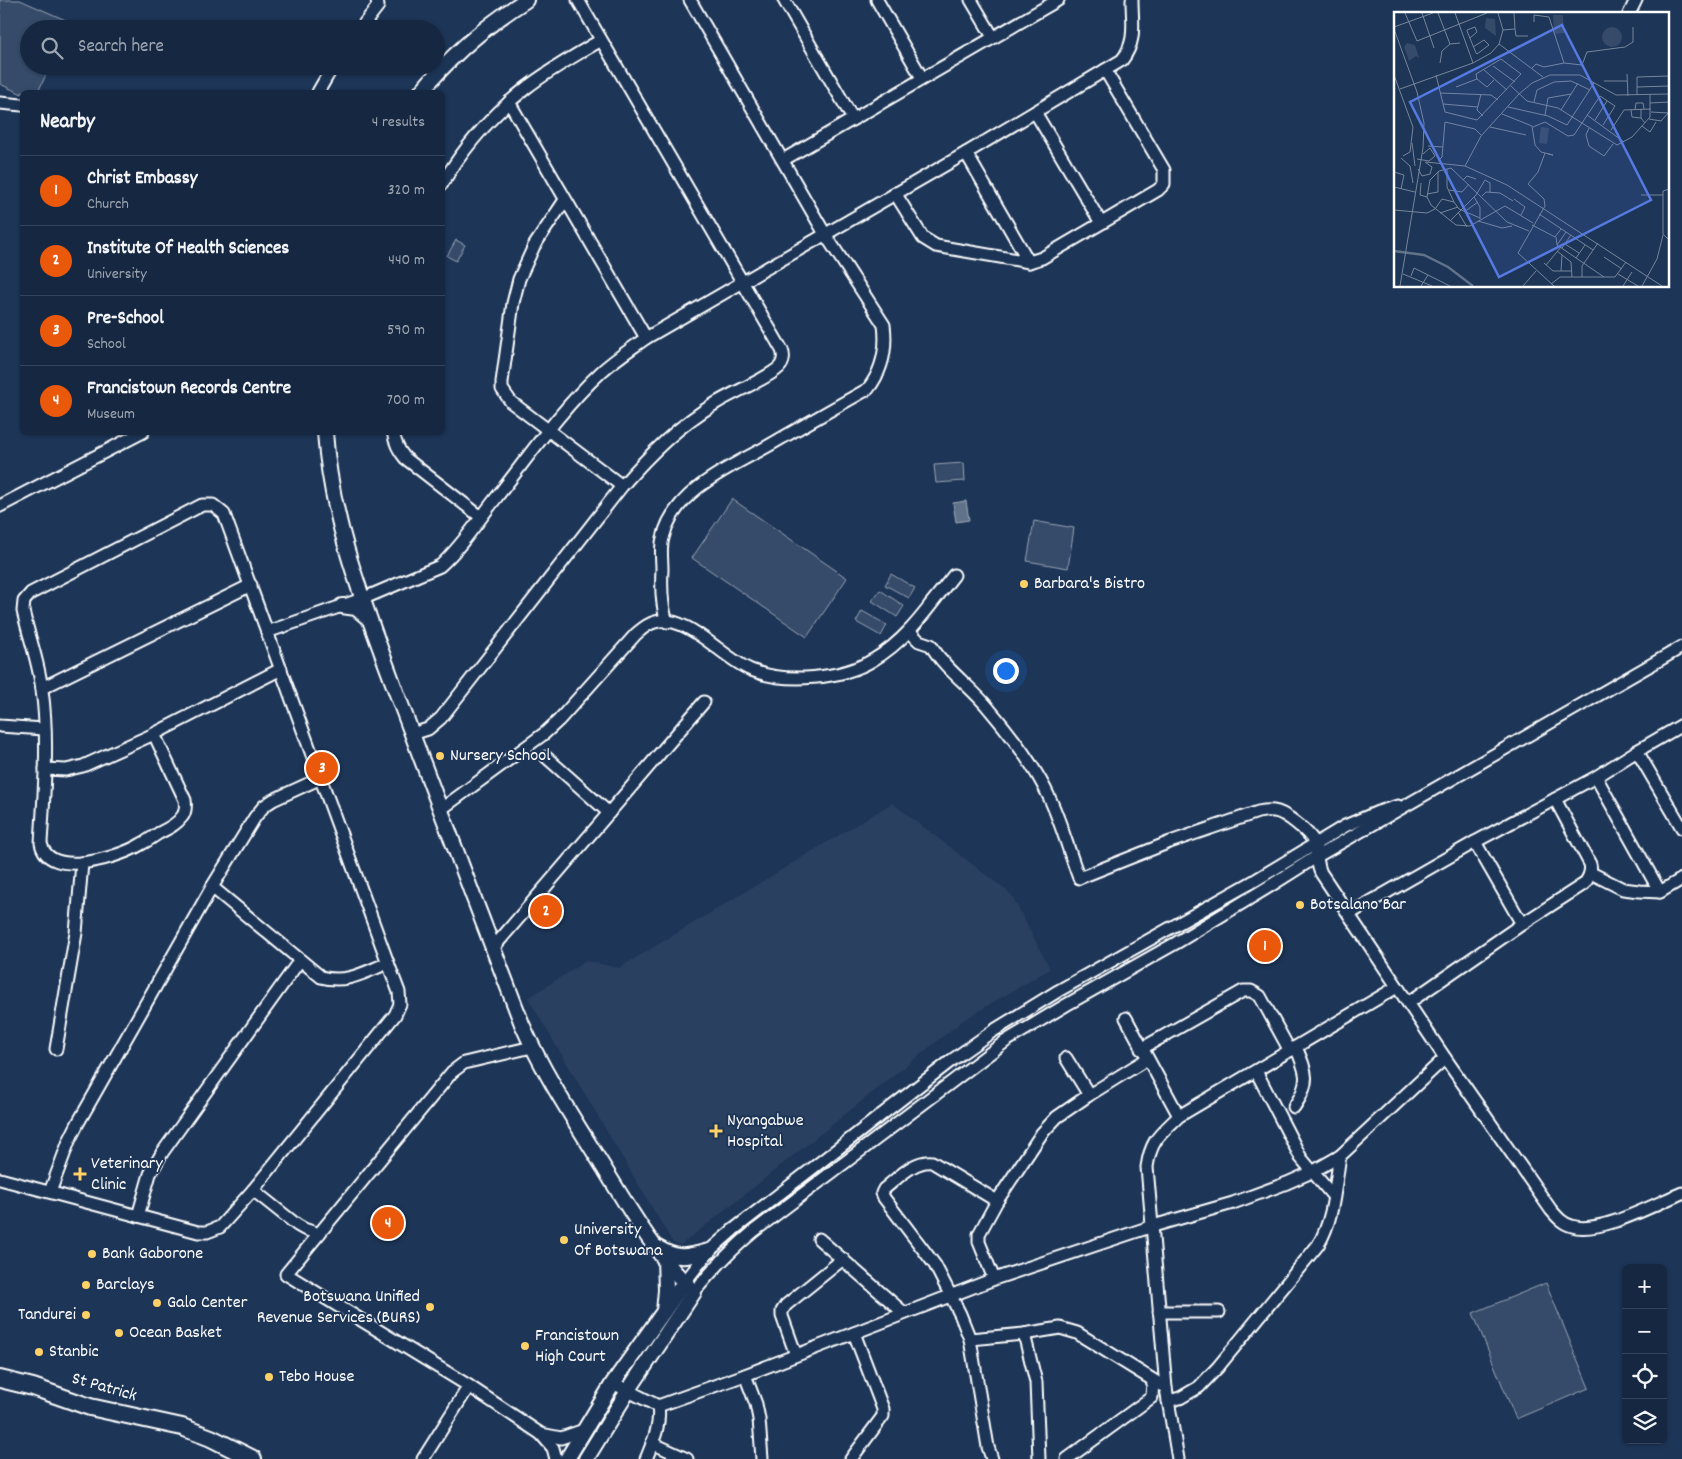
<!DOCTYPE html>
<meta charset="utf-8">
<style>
:root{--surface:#162841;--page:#23344c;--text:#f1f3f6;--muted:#9ea6b1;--line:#35445a;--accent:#ea580c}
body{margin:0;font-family:Dekko,sans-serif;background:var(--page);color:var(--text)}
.controls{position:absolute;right:15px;bottom:15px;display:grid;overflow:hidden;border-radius:8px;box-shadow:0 1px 4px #0004}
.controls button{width:45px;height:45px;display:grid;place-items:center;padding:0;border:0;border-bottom:1px solid var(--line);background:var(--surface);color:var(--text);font:25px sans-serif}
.you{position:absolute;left:1005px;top:670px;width:18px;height:18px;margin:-12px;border:4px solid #fff;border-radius:50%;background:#1a73e8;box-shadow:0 0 0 8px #1a73e833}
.badge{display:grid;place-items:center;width:32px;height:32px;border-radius:50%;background:var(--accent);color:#fff;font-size:16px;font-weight:700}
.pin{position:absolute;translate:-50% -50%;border:2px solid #fff;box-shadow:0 1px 5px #0006}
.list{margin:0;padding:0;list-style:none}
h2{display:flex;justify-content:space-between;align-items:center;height:65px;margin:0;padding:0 20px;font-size:21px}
h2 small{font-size:16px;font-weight:400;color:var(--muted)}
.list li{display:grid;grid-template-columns:32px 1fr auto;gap:15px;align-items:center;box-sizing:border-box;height:70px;padding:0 20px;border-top:1px solid var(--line)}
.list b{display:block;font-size:19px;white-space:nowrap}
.list p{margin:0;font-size:16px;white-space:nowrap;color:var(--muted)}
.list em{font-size:16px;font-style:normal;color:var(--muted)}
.icon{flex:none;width:28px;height:28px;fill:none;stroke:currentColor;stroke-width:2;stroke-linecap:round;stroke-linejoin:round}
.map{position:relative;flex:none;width:1682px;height:1459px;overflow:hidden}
.search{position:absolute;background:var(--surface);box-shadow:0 1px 4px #0004;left:20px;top:20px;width:425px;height:55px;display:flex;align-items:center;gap:12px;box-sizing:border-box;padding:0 18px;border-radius:28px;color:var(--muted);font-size:19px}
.panel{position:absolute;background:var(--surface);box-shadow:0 1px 4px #0004;left:20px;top:90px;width:425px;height:345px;border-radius:8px}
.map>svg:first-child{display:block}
</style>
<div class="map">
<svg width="1682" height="1459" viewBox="0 0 1682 1459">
<rect width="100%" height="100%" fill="#1d3557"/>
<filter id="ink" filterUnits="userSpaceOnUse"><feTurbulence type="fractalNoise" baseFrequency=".02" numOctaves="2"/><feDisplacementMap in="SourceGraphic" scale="10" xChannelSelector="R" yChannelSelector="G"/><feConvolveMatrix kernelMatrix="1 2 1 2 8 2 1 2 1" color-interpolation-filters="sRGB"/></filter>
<g filter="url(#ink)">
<path fill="#2a4161" d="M892,803L1011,894L1050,969L965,1019L681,1245L673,1243L528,998L586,961L619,968Z"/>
<g fill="#364b69" stroke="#9aa5b4">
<path d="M0,0H20L70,22L67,29H29V66H50L38,92H22V94L0,84Z"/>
<path d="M456,240L465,245L456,261L447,256Z"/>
<path d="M964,463L965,481L936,483L934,465Z"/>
<path d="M732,499L847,578L807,637L692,558Z"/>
<path d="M1034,521L1074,528L1068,568L1027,561Z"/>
<path d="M891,574L915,588L909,598L885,585Z"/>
<path d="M880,590L904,606L897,617L872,601Z"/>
<path d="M862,611L887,625L881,636L856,622Z"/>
<path d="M1546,1283L1589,1388L1516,1419L1473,1313Z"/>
</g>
<path fill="#617289" stroke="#a0aab8" d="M966,501L969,520L956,522L953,503Z"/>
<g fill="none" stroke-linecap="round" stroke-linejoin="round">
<g stroke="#fff" stroke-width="15">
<g id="minor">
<path d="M784,0L853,119"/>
<path d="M877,0L922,78"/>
<path d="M971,0L993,37"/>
<path d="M1629,14L1636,0"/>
<path d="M360,29L378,6L377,0"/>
<path d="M318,92L333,66"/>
<path d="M509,102L646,338"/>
<path d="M0,103L22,105"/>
<path d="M1035,112L1101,223"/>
<path d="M966,153L1029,262"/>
<path d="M783,160L1058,0"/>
<path d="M442,184C464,147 493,114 526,88C549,70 576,55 601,40"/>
<path d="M895,193L923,238L936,246L1029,262L1042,258L1158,190L1164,184V170L1105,70"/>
<path d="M565,200L534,246L519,279L513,303L502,382V389L511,402L622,486"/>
<path d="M393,432C395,443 398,450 405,458L481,517"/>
<path d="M0,506L143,432"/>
<path d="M667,622C661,604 661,587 662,569C662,559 660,548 663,538C673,491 730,467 768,446C801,427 834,408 868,389C882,371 887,348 884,325L825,234L690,0"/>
<path d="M909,631L919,641L931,645C945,670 972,687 990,710C1012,736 1036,768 1050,799C1062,825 1069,852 1079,878L1170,842L1258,812C1263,811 1268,810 1274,811C1285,812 1309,832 1314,842C1318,852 1316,863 1321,873L1445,1058L1551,1210C1557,1217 1563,1224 1572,1226C1599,1235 1655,1204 1682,1193"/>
<path d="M267,632L362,599L440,566C461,547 478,521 496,498C529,456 561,409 601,372C615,359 631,349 646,338L966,153L1122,60C1137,41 1132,23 1132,0"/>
<path d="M42,688L251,585"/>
<path d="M0,726L44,729"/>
<path d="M412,734L428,729L441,718L622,486C650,454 679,425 716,403C734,392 760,382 776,370C783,365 785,358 782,350L578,0"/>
<path d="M1637,751L1682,828"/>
<path d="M546,757L609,813"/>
<path d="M45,769L66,770L83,766L154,734L281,669"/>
<path d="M1596,777L1660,892"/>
<path d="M440,810L545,733L559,720L636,634C642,629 647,624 655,622C687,613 723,659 751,670C786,684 842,679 873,660C908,640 930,605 954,575L929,606"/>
<path d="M1475,842L1522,924"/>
<path d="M1591,873L1623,889L1639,891L1660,892L1682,879"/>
<path d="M212,887L321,977C347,984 365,972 388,963"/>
<path d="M1349,914L1475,842L1596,777L1637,751L1682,725"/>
<path d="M493,948L704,702"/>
<path d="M1408,1003L1522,924L1584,884C1589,878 1592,872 1590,864L1555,799"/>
<path d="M1126,1018L1179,1116"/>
<path d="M532,1047L464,1063L452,1072L286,1274L469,1386L541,1434L553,1448L556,1459"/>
<path d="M56,1049L76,933L82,863"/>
<path d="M1141,1049L1243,991H1251L1260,996L1290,1051"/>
<path d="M1066,1058L1089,1095"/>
<path d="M1256,1071L1301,1158L1333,1196"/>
<path d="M1294,1107C1311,1082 1307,1073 1296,1047"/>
<path d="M0,1179L198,1232H207L220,1227L253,1190L395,1015L400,1004L399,992L388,963L224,514L213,505H202L31,593L24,601L23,611C29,637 39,663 42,690C49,740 44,793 41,843C48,879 115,858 136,847C144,843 152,838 159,833C167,829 176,825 181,818C186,813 186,807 185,800L154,734"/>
<path d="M253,1190L297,1225L304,1229L319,1234"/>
<path d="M50,1192L69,1141L78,1123L212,887L255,817L264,806L273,800L321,778"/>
<path d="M138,1216L150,1174L162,1153L300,960"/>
<path d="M819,1239L904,1313"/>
<path d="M994,1279L979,1242V1234L997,1201L1042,1133L1057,1117L1089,1095L1147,1059"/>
<path d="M684,1283L709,1251L733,1230L952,1060L993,1031L1058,991L1254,881L1345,826L1378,812L1398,806"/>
<path d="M694,1292C713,1269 731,1250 754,1231L1006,1041L1066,1005L1176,943L1270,886L1316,857L1682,647"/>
<path d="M1159,1312H1219"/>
<path d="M1024,1334L1036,1382L1039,1459"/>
<path d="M970,1339L1024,1334L1060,1328L1077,1333L1166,1388"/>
<path d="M796,1355L782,1316V1311L786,1305L843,1259"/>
<path d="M745,1375L756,1404L759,1419L762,1459"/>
<path d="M613,1383L658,1406L745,1375L994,1279L1153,1226L1233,1203L1287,1183L1312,1172L1340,1156L1445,1058"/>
<path d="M1168,1401L1180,1398L1199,1387L1218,1367L1318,1245C1334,1219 1335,1185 1340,1156"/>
<path d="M541,1434L561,1438L584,1430"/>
<path d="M652,1443L687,1459"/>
<path d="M423,1459L469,1386"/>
<path d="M646,1459C653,1442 661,1425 658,1406"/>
<path d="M851,1459L883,1416V1409L854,1333"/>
<path d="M992,1459L988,1447L970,1339L960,1314L935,1265L884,1198L882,1193L884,1189C898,1178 914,1160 932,1162L997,1201"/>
<path d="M1067,1459L1152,1397L1153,1381"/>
<path d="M1178,1459L1166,1388L1147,1167C1151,1139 1160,1135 1179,1116L1397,987"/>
</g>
</g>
<g stroke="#fff" stroke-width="18">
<g id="major">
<path d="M421,92C451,55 485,26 526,0"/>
<path d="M325,432C331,524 366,609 397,694C438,805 480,914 522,1024C543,1072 571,1115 599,1160C627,1205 655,1255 694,1292L628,1391L586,1459"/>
<path d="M342,606L356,608L369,619"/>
<path d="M658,1248C678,1260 687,1257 709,1251"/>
<path d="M664,1311L666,1290L665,1258"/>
<path d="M567,1459L613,1383L684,1283"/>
</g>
</g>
<g stroke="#fff" stroke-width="20">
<path id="highway" d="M0,1379L33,1387L90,1407L182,1427L211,1438L253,1459"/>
</g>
<use href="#minor" stroke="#1d3557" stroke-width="11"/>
<use href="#major" stroke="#1d3557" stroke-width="14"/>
<use href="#highway" stroke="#1d3557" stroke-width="16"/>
</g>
</g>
<g fill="#ffd166" stroke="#1d3557" stroke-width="2">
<circle cx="1024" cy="584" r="5"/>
<circle cx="440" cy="756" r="5"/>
<circle cx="1300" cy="905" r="5"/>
<path d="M713.5 1123.5h5v5h5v5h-5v5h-5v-5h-5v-5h5z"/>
<path d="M77.5 1166.5h5v5h5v5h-5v5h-5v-5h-5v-5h5z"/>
<circle cx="564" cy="1240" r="5"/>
<circle cx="92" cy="1254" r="5"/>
<circle cx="86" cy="1285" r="5"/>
<circle cx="157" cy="1303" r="5"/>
<circle cx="430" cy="1307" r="5"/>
<circle cx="86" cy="1315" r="5"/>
<circle cx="119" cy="1333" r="5"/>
<circle cx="525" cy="1346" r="5"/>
<circle cx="39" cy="1352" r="5"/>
<circle cx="269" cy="1377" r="5"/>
</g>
<g text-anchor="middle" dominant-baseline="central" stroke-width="4" stroke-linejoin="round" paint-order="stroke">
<g font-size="18" fill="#fff" stroke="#1d3557" text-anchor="start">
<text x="1034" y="584">Barbara's Bistro</text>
<text x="450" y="756">Nursery School</text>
<text x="1310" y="905">Botsalano Bar</text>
<text x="727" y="1121">Nyangabwe<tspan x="727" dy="21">Hospital</tspan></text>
<text x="91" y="1164">Veterinary<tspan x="91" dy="21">Clinic</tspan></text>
<text x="574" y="1230">University<tspan x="574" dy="21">Of Botswana</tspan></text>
<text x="102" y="1254">Bank Gaborone</text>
<text x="96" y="1285">Barclays</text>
<text x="420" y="1297" text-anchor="end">Botswana Unified<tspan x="420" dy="21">Revenue Services (BURS)</tspan></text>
<text x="167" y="1303">Galo Center</text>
<text x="76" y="1315" text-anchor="end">Tandurei</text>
<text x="129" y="1333">Ocean Basket</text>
<text x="535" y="1336">Francistown<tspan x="535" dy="21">High Court</tspan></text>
<text x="49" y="1352">Stanbic</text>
<text x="279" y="1377">Tebo House</text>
</g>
<g font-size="18" fill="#fff" stroke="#1d3557">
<text transform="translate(104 1388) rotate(16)">St Patrick</text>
</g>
</g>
<g transform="translate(1394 12)">
<rect width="275" height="275" fill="#1d3557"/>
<path d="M159,3H169L170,21L160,22ZM92,6L101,7L102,24L91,16ZM208 25a10 10 0 1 1 20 0a10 10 0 1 1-20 0ZM13,31L21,33L25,46L22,44L15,49L10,35ZM147,115L155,116L153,132L145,131Z" fill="#364b69"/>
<path fill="none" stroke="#617289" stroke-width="2.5" d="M0,239L30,243L54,255L79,274"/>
<path fill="none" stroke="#77869a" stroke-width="1" d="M11,1L23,29L93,1M28,1L40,36M44,1L56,32M61,1L79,51M140,10V3L155,5L170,51M0,15L39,1M0,17L23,80L30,111L29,136L6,274M121,17L122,24H134M109,18L121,17L120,1M76,26L83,20L81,15L73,18V19L82,41L83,42L95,33L90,28L79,35M105,32L149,65M46,51L48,39L56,32L66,31M99,54L121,70M138,56L142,52L150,55L170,51L188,53L193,40L231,35L239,30V15M90,58L113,78M233,62L234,84M0,63L19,115L16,140L9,144M42,63L51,100L83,108L127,62L107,47L82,62L83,67M83,67L93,75L100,68M210,69H233M117,74L133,89L164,96L223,133L238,125L256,105V83M62,75L83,67M243,75L275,74M6,77L79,51L97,41L105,32L109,18L104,1M47,81L97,83L104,88M87,82L83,98L89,104M243,83V65L275,64M140,90L143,78L160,70L177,69L196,78M256,91L275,90M49,92L84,95M114,95L154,104L173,113L200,71M247,97V106L251,111M167,98L184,71M237,98L238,105L247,106M241,98L242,91H249L250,97M257,100L274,101M108,102L138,114L141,133L147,140L159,143L154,142M151,103L154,86L177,82M193,103L230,130M255,107L267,109L275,100M201,108L213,89M248,114L256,120L262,110M96,115L132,123M139,115L151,110L174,124L180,123L206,84L221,94L209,113M195,116L192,123L195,134L210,144L219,132M217,118L230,98L257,97M18,131L21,154M34,134L49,135M151,141L144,160L134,172L150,187L151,194L124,241L160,274M7,146L16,154L19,171M23,147L35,149L41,144L36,136L29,142M44,149L48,145L51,110L81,117L87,123M32,150L71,154L87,124L125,82L138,71L156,63H186L222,83L275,82M71,154L113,173L268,274M57,156L45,159L36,168L33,185L37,193L62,213L76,214L111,194L139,211M57,156L113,210L135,219M24,157L28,164L36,162L38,155L31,150M53,157V175L60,190L65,197L86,206M0,160L10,163L7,177M69,168L73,164L82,167M27,171L26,183L33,185M0,175L21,180M275,177L269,179V222L275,228M55,178L68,180L75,172M33,182L44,180V160M247,183H269M88,184L92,180L106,181L119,189M80,185L86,195V207M120,187L131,195L127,203M0,198L33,201L41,197L48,187L60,190M64,200L73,215M70,200L84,190M46,201L64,195M145,202L199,238M56,209L82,183L91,168L96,171V180M84,209L108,216L118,214M138,213L161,225L167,217M162,225L163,233L210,265M171,232L185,241M163,233L172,220M168,236L177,223M163,239L177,250L178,265M210,245L228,257M182,246L191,233M150,251L159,259H178M152,253L167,235M167,259L168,243M9,262L38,274M224,262L244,274M17,264L20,256L34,263M188,265V254L204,231M157,272L166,265H221L232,250M27,274L34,263L56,274M129,274L142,259M229,274L238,260M248,274L263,247L269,223"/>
<path fill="#567ae2" fill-opacity="0.15" stroke="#567ae2" stroke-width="2.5" d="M168,13L257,188L105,265L16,90Z"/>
<rect width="275" height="275" fill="none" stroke="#fff" stroke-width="2.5"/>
</g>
</svg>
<div class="controls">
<button>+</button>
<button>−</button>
<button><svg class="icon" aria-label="locate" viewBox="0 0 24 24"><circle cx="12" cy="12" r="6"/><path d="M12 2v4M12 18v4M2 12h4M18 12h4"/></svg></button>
<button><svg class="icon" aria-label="layers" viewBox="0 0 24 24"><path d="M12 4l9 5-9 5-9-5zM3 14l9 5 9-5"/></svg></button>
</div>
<div class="you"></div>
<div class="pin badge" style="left:1265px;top:946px">1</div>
<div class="pin badge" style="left:546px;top:911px">2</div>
<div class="pin badge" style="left:322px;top:768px">3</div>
<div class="pin badge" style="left:388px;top:1223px">4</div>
<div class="search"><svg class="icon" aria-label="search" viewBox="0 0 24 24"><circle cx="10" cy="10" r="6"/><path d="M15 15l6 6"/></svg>Search here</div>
<section class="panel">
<h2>Nearby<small>4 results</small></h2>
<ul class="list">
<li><span class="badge">1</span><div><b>Christ Embassy</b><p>Church</p></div><em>320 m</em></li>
<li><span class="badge">2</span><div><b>Institute Of Health Sciences</b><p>University</p></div><em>440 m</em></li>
<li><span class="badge">3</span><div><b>Pre-School</b><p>School</p></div><em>590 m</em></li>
<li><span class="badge">4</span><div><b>Francistown Records Centre</b><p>Museum</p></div><em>700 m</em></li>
</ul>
</section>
</div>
